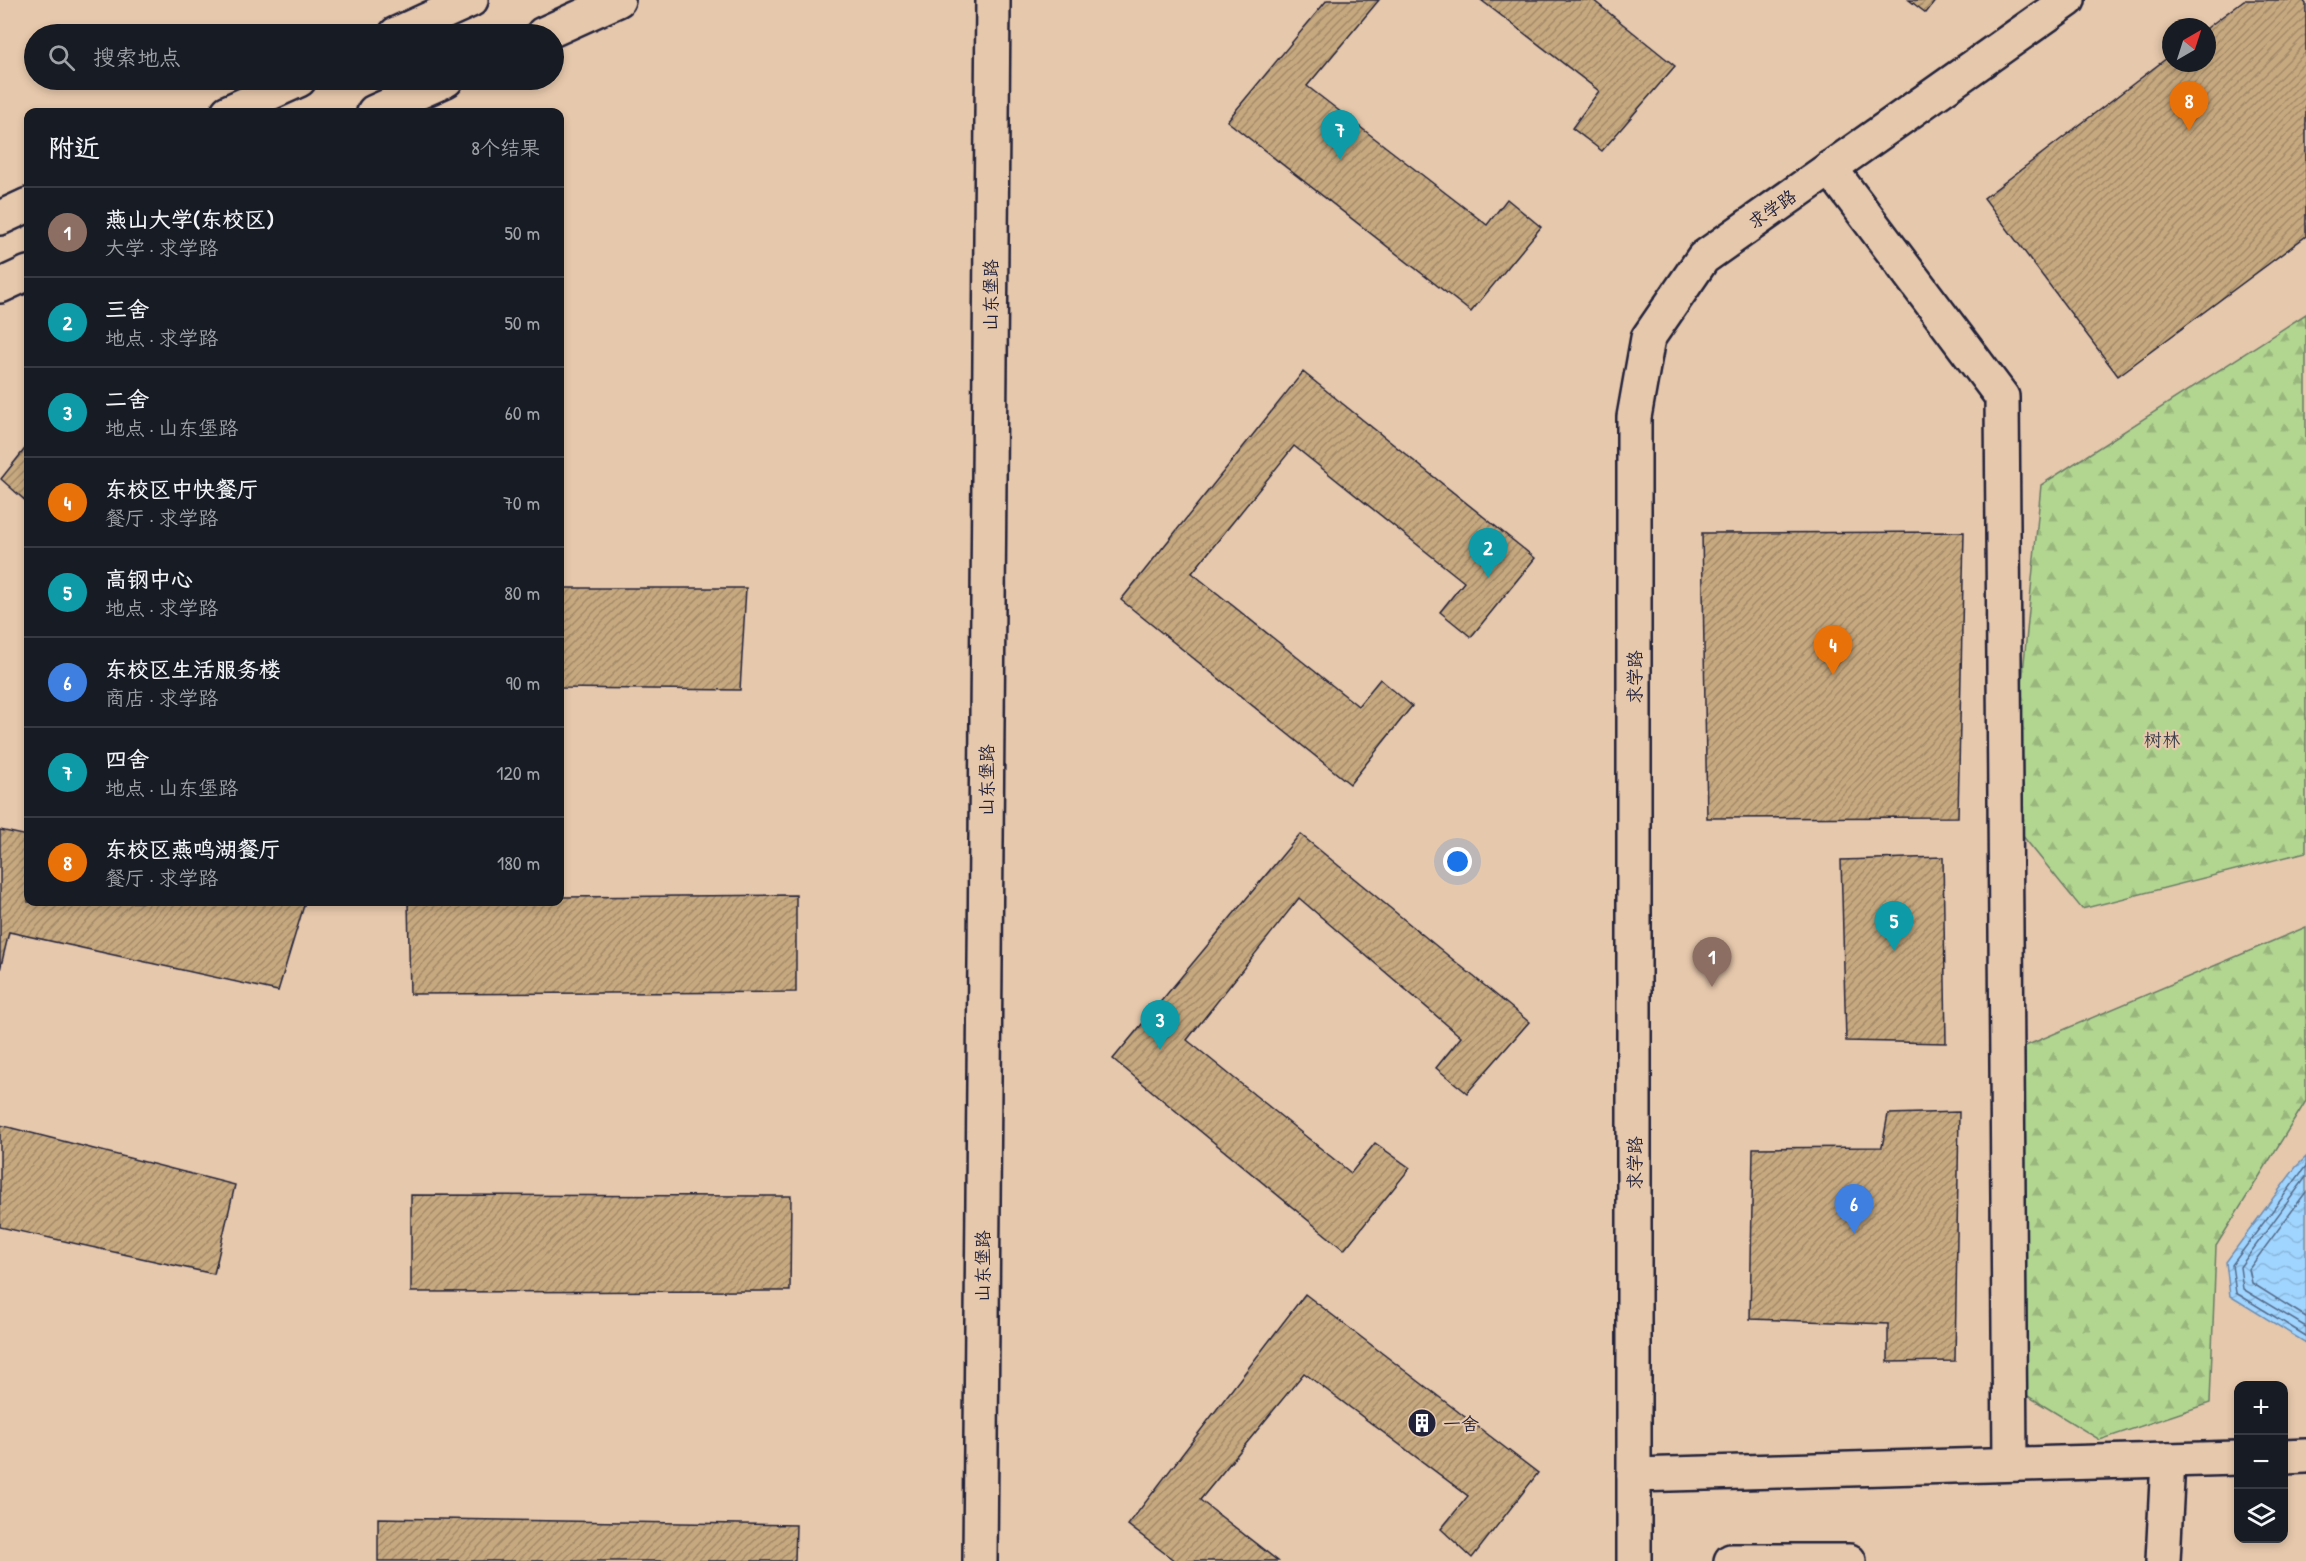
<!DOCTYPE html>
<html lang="zh">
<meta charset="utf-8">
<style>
:root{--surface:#171b24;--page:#20242c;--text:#f1f3f6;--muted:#9ea1a6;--line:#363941;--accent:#db2777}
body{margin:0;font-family:"Patrick Hand","LXGW WenKai TC",sans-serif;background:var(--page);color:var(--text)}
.controls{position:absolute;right:18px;bottom:18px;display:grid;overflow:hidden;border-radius:12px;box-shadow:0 3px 9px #0003}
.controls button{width:54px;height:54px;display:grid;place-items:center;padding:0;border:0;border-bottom:2px solid var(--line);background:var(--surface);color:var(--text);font:30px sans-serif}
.compass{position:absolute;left:2162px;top:18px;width:54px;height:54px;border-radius:50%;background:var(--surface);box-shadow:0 3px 9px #0003;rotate:39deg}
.you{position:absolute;left:1458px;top:862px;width:21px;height:21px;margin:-15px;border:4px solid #fff;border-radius:50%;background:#1a73e8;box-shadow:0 0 0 9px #1a73e833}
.badge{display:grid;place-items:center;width:39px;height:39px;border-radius:50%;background:var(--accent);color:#fff;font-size:20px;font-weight:700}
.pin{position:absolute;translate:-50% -50px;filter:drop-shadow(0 2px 3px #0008)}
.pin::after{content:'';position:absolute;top:32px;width:21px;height:18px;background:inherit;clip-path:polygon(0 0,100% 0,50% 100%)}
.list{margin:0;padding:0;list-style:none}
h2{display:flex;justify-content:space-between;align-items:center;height:78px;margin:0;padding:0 24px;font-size:26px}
h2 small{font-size:20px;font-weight:400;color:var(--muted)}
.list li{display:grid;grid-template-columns:39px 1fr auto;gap:18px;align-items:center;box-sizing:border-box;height:90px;padding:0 24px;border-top:2px solid var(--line)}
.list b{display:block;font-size:22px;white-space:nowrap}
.list p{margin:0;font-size:20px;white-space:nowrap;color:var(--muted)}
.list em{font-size:20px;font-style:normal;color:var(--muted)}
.icon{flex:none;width:33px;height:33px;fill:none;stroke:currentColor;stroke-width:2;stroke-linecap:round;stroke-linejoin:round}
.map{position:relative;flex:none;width:2306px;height:1561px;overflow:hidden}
.search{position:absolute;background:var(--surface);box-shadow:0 3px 9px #0003;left:24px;top:24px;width:540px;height:66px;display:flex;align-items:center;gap:15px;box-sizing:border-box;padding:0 21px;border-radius:33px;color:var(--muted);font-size:22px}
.panel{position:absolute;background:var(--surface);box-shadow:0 3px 9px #0003;left:24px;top:108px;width:540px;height:798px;border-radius:12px}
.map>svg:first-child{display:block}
</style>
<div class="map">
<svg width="2306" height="1561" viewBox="0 0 2306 1561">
<defs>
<pattern id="forest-firs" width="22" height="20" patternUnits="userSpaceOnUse" patternTransform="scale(1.5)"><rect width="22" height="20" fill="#b2d690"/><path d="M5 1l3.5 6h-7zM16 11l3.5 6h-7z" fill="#99b77d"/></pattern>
<pattern id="water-waves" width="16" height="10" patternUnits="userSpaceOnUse" patternTransform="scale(1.5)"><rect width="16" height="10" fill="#a0d5ff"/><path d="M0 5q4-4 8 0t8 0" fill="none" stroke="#8ab7db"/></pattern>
<pattern id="building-hatch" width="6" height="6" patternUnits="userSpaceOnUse" patternTransform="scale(1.5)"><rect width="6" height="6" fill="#c7a97f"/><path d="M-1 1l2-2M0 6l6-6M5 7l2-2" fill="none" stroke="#a18969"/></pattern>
</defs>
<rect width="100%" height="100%" fill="#e6c8ac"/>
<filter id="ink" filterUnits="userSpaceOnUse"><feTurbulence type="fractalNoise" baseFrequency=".0167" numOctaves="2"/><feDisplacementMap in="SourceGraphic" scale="12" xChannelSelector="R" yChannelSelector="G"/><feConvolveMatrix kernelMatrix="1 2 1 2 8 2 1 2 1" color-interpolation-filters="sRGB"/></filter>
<g filter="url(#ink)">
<g fill="url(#forest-firs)" stroke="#6a7c66" stroke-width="1.5">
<path d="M2306,314V852L2082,909L2009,819L2041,485Z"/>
<path d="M2306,927V1101L2216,1246L2210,1403L2100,1440L2000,1379L2016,1050Z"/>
</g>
<path fill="url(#water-waves)" stroke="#6e8db1" stroke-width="1.5" d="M2306,1157V1343L2230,1296L2226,1262L2296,1167Z"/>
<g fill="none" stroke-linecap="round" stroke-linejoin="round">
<g stroke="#546a89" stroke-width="1.5">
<path d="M2306,1166L2232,1265L2236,1293L2306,1336"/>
<path d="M2306,1177L2240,1267L2243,1289L2306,1327"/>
<path d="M2306,1192L2249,1269L2252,1283L2306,1317"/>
</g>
</g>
<g fill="url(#building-hatch)" stroke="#22223b" stroke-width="1.5">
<path d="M1327,0H1379L1307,86L1487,225L1507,199L1541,227L1471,312L1227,121Z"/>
<path d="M1481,0H1593L1675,66L1602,151L1572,128L1599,91Z"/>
<path d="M1909,0H1936L1926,13Z"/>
<path d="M2244,0H2303L2306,4V236L2118,376L1984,198L2171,55V63H2207V28Z"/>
<path d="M1303,372L1535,558L1471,637L1440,612L1464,582L1294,446L1192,573L1358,706L1380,679L1412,706L1350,784L1121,600Z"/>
<path d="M28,445V503L1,479Z"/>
<path d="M1964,532L1958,817L1707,818L1702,533Z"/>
<path d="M560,588H746L740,690L560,688Z"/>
<path d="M0,830L28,836V902H305L278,991L9,932L0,970Z"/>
<path d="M1300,834L1529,1022L1467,1093L1436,1068L1461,1037L1299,898L1187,1040L1351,1173L1375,1143L1410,1168L1344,1250L1113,1059Z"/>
<path d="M1943,857L1946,1043L1846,1041L1841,860Z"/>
<path d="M796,895V992L410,994L408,902H560V897Z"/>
<path d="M1959,1112L1955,1361L1888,1362V1324L1750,1319L1753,1148L1882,1147L1888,1114Z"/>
<path d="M0,1125L235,1185L214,1274L0,1227Z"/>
<path d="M411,1195L791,1196L790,1291L411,1292Z"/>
<path d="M1305,1294L1538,1473L1472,1558L1441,1529L1468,1496L1304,1373L1200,1500L1278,1561H1175L1128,1525Z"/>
<path d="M378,1518L796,1525L795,1561H378Z"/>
</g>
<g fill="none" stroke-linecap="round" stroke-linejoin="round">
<g stroke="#22223b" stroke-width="38">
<g id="minor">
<path d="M1830,168L2002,397L2010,1463"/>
<path d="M2284,1457L2306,1456"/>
<path d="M1634,1475L2238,1458"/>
<path d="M1634,1561V417L1648,338L1703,258L2068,0"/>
<path d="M1731,1561H1849"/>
<path d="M2163,1561L2168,1460"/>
</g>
</g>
<g stroke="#22223b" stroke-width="38">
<path id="major" d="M980,1561L993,0"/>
</g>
<g stroke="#22223b" stroke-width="38">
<g id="highway">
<path d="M396,34L471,0"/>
<path d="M543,34L618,0"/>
<path d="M228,112L299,80"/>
<path d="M374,112L446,80"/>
<path d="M0,218L28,205"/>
<path d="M0,286L28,273"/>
</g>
</g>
<use href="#minor" stroke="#e6c8ac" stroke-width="33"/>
<use href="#major" stroke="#e6c8ac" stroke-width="33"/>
<use href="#highway" stroke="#e6c8ac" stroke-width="33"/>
</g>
</g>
<defs>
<g id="building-disc" transform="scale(1.5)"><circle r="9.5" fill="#22223b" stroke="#e6c8ac"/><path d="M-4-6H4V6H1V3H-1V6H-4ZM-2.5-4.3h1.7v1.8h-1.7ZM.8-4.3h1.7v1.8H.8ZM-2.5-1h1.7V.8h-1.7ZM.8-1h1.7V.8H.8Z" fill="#fff"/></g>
</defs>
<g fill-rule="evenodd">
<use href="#building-disc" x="1422" y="1423"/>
</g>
<g text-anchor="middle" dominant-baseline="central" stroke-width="4.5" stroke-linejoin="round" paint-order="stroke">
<g font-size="18" fill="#22223b" stroke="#e6c8ac">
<text transform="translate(1772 209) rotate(-35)">求学路</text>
<text transform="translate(990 295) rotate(-90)">山东堡路</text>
<text transform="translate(1634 677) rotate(-90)">求学路</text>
<text transform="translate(986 780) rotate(-90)">山东堡路</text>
<text transform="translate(1634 1163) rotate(-90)">求学路</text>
<text transform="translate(982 1266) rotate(-90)">山东堡路</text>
</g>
<g font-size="18" fill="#383d48" stroke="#e6c8ac">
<text x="2162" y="739">树林</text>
</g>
<g font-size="18" fill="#22223b" stroke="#e6c8ac" text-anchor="start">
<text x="1443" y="1423">一舍</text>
</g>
</g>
</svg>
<div class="controls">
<button>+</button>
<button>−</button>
<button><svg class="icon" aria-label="layers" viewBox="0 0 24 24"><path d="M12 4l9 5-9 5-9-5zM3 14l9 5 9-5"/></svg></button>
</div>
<svg class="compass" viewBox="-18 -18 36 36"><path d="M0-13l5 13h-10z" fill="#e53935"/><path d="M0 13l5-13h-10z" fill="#9ea1a6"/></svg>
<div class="you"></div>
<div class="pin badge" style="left:1712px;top:987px;background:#8d6e63">1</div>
<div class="pin badge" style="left:1488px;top:578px;background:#0f9aa8">2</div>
<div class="pin badge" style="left:1160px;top:1050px;background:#0f9aa8">3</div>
<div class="pin badge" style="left:1833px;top:675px;background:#e8710a">4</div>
<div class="pin badge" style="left:1894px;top:951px;background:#0f9aa8">5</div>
<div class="pin badge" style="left:1854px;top:1234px;background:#3f7fe0">6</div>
<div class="pin badge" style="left:1340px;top:160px;background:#0f9aa8">7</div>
<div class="pin badge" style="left:2189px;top:131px;background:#e8710a">8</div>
<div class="search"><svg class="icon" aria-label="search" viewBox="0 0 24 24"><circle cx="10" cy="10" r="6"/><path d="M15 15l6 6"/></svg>搜索地点</div>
<section class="panel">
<h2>附近<small>8个结果</small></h2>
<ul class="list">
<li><span class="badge" style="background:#8d6e63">1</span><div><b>燕山大学(东校区)</b><p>大学 · 求学路</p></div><em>50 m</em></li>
<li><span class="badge" style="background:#0f9aa8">2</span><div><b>三舍</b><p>地点 · 求学路</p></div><em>50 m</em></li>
<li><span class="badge" style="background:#0f9aa8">3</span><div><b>二舍</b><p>地点 · 山东堡路</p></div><em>60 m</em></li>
<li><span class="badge" style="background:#e8710a">4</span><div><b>东校区中快餐厅</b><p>餐厅 · 求学路</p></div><em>70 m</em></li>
<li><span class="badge" style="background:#0f9aa8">5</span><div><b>高钢中心</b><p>地点 · 求学路</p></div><em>80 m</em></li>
<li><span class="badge" style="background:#3f7fe0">6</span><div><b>东校区生活服务楼</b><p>商店 · 求学路</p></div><em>90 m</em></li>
<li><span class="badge" style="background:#0f9aa8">7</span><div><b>四舍</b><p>地点 · 山东堡路</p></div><em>120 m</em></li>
<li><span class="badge" style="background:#e8710a">8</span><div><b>东校区燕鸣湖餐厅</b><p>餐厅 · 求学路</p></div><em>180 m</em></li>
</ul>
</section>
</div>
